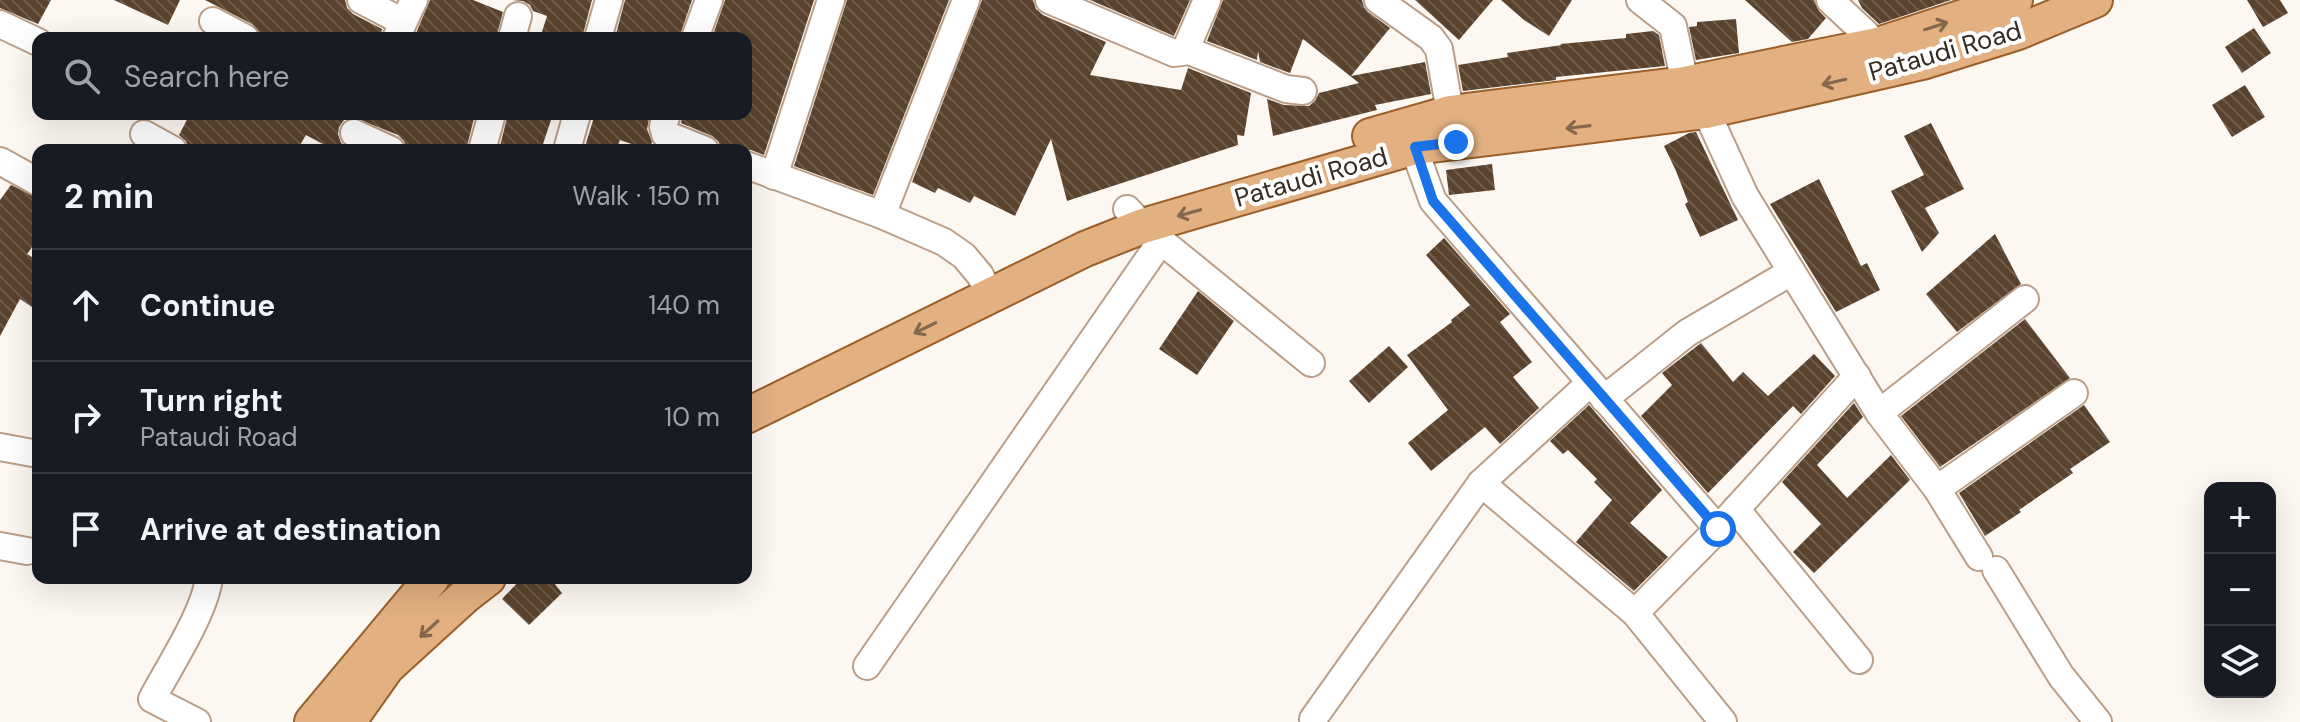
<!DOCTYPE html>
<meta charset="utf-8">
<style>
:root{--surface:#171b24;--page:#20242c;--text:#f1f3f6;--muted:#9ea1a6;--line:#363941}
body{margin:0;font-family:"DM Sans",sans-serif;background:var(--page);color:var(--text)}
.controls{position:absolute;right:24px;bottom:24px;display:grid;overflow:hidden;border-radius:16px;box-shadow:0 8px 32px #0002}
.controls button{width:72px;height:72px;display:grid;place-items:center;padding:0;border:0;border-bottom:2px solid var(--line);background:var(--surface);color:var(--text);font:40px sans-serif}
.stop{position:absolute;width:24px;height:24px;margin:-18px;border:6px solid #1a73e8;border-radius:50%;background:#fff}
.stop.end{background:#1a73e8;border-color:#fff;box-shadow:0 2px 8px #0008}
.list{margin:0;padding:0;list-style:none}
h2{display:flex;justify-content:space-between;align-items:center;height:104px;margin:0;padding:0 32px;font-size:34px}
h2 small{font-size:26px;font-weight:400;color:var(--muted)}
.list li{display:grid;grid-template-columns:52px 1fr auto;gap:24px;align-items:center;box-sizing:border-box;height:112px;padding:0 32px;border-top:2px solid var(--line)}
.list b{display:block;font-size:30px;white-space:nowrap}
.list p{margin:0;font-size:26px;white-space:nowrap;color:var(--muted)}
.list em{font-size:26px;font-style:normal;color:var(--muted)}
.icon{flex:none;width:44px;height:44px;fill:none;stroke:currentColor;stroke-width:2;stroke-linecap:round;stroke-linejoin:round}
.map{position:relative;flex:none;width:2300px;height:722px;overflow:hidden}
.search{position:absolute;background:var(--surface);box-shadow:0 8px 32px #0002;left:32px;top:32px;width:720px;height:88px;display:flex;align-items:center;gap:20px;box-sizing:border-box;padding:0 28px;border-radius:16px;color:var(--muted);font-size:30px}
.panel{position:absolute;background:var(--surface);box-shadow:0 8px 32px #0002;left:32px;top:144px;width:720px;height:440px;border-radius:16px}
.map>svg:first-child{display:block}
</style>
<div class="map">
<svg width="2300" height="722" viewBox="0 0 2300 722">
<defs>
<pattern id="building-back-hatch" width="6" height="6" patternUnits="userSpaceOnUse" patternTransform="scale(2)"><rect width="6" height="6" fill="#5a432e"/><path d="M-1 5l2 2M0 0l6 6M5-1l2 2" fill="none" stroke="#6f5c4b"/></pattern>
</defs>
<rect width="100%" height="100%" fill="#fdf7f2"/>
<g fill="url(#building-back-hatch)">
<path d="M0,0H51L38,24L0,8Z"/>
<path d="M114,0H180L168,25Z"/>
<path d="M205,0H345L347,8L353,14L382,29L380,38H270L259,32L252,24Z"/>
<path d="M430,0H473L503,12L496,38H414Z"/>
<path d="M512,0H592L582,38H540L547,16L533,11L530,5L523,1Z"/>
<path d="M625,0H692L679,38H615Z"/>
<path d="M725,0H814L764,155L751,150H728L721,147L718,141L712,136L681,123L683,114H746V38H712Z"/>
<path d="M847,0H949L873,195L794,166Z"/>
<path d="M982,0H1033L1036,9L1043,15L1106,42L1090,75L1181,90L1188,68L1251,93L1244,136L1237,135L1238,145L1067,201L1051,139L1015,216L974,196L970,203L938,188L935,193L912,182Z"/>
<path d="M1090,0H1190L1174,36Z"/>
<path d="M1223,0H1362L1364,7L1368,12L1390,28L1351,76L1425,62L1431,94L1375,105L1377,110L1273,136L1267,99L1284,105L1309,106L1315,101L1319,93L1359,83L1303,39L1290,73L1260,62L1258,51L1257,60L1207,41Z"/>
<path d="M1415,0H1493L1459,40Z"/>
<path d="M1501,0H1572L1549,36L1524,20Z"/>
<path d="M1745,0H1814L1819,11L1826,18L1808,39L1792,42Z"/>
<path d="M1858,0H1951L1879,24L1862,8Z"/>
<path d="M2247,0H2280L2288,13L2263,27Z"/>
<path d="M1736,19L1739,53L1696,60L1689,27L1697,26V22Z"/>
<path d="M2254,28L2271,53L2242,73L2225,47Z"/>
<path d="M1653,31L1659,35L1665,66L1556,77V80L1463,91L1458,65L1508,57L1507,53L1562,45L1560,44L1626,38V34Z"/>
<path d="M2245,85L2265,117L2232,137L2212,105Z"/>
<path d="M190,114H475L466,150H407L404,141L398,135L353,117L344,120L339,127L338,134L341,143L353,150H334L306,135L297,150H189L186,141L179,135Z"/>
<path d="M508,114H553L541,150H499Z"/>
<path d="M595,114H650L647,129L652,142L649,150L620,140L616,150H584Z"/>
<path d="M1931,123L1964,189L1925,208L1939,233L1922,252L1891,191L1924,175L1904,136Z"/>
<path d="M1696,132L1738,220L1700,237L1685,204L1688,202L1676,171L1664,146L1689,133Z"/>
<path d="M1492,164L1495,190L1449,195L1446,170Z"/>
<path d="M1819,179L1861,266L1867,263L1880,290L1836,312L1770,204Z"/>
<path d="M11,185L38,198V239L27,254L38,261V311L20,299L0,336V200Z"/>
<path d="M1995,234L2021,284L1957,332L1926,294Z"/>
<path d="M1444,238L1510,314L1500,322L1532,362L1513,377L1539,408L1500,444L1485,427L1431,471L1408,443L1448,410L1407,355L1452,322L1451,320L1470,305L1426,255Z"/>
<path d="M1198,291L1234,321L1197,375L1159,349Z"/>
<path d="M2025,319L2070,378L1940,467L1901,416Z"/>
<path d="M1701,343L1733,382L1743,372L1768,396L1814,354L1835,376L1801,414L1793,406L1708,493L1641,416L1672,385L1662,373Z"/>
<path d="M1389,346L1408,367L1369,403L1349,381Z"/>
<path d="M1854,403L1863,417L1817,465L1847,498L1891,455L1910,480L1814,573L1793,552L1821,524L1782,482Z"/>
<path d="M1589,405L1662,490L1630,523L1668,557L1634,591L1576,542L1612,500L1594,482L1597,479L1568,450L1563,454L1550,441Z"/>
<path d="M2084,405L2110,442L2070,469L2073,473L2019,510L2021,512L1985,536L1959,493Z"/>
<path d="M522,578H550L562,593L529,625L502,599Z"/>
</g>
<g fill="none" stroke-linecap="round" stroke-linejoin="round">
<g stroke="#ba9f88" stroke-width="30">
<g id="minor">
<path d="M361,0L403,22"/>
<path d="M1049,0L1174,53L1189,51"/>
<path d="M1207,0L1188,44L1189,51L1286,89L1303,91"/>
<path d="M1378,0L1431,38L1439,49L1453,129"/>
<path d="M1640,0L1673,26L1685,84"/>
<path d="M1830,0L1878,45"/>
<path d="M213,21L245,38"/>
<path d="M0,24L38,42"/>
<path d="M396,38L414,0"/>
<path d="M512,38L518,16"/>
<path d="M598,38L609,0"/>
<path d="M695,38L709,0"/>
<path d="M1705,94L1706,111L1745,196L1879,413L1937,489L1979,557"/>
<path d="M667,114L663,126L665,134L705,150"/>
<path d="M1408,132L1433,201L1718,529"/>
<path d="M354,133L391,150"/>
<path d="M144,134L173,150"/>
<path d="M482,150L492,114"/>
<path d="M567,150L577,114"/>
<path d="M0,161L38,182"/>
<path d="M746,165L882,215L944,242L964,256L980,275L990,295"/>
<path d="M774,176L831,0"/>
<path d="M1127,209L1143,226L1311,363"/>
<path d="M882,215L966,0"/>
<path d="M1604,399L1687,333L1791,272"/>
<path d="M1879,413L2025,299"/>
<path d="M0,447L38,454"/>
<path d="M1481,483L1635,613L1723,722"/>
<path d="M1937,489L2074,393"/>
<path d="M1736,509L1859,660"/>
<path d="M0,546L27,551"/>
<path d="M1996,570L2061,676L2098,722"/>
<path d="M1635,613L1718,529L1857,376"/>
<path d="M867,666L1161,241"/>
<path d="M1313,719L1481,483L1590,383"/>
<path d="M197,722L152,699C169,667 205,612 209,578"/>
</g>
</g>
<g stroke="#9a5f2a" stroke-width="38">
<g id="major">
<path d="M1370,136L1450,113L1685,84L1878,45L2015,0"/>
<path d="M746,416L1085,249L1143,226L1415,147L1706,111L1922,62L2018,32L2095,0"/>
<path d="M312,722L432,578"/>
<path d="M348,722L387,667L466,595L488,578"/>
</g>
</g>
<use href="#minor" stroke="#fff" stroke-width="26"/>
<use href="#major" stroke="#e2b081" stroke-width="34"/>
</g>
<defs><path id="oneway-shaft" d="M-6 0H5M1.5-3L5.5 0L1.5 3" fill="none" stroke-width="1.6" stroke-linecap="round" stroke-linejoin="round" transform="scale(2)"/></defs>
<g stroke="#84674d">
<use href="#oneway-shaft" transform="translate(1936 26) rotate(-18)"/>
<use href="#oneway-shaft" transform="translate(1834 82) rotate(167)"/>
<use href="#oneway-shaft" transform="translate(1578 127) rotate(173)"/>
<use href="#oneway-shaft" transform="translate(1189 213) rotate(164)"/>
<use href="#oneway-shaft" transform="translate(925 328) rotate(154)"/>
<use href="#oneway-shaft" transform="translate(429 629) rotate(138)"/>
</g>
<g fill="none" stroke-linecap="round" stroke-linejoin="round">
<path stroke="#1a73e8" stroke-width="10" d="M1456,142L1415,147L1433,201L1718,529"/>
</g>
<g text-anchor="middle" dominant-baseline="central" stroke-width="8" stroke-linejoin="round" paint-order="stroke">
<g font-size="26" fill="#372c23" stroke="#fff">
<text transform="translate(1945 51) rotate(-16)">Pataudi Road</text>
<text transform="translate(1311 177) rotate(-16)">Pataudi Road</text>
</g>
</g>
</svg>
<div class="controls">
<button>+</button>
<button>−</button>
<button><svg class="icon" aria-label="layers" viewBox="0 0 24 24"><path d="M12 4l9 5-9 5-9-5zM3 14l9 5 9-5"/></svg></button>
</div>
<div class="stop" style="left:1718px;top:529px"></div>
<div class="stop end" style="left:1456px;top:142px"></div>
<div class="search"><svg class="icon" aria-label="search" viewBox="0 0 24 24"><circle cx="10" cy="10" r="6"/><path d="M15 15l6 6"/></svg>Search here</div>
<section class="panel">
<h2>2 min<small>Walk · 150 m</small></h2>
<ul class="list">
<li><svg class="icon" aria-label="ahead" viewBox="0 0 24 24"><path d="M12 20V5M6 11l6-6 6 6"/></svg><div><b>Continue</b></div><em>140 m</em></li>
<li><svg class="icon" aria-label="right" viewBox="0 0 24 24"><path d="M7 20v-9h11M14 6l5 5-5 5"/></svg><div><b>Turn right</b><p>Pataudi Road</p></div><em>10 m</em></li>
<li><svg class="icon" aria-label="arrive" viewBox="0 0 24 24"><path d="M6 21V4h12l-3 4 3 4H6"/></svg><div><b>Arrive at destination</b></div></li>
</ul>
</section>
</div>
